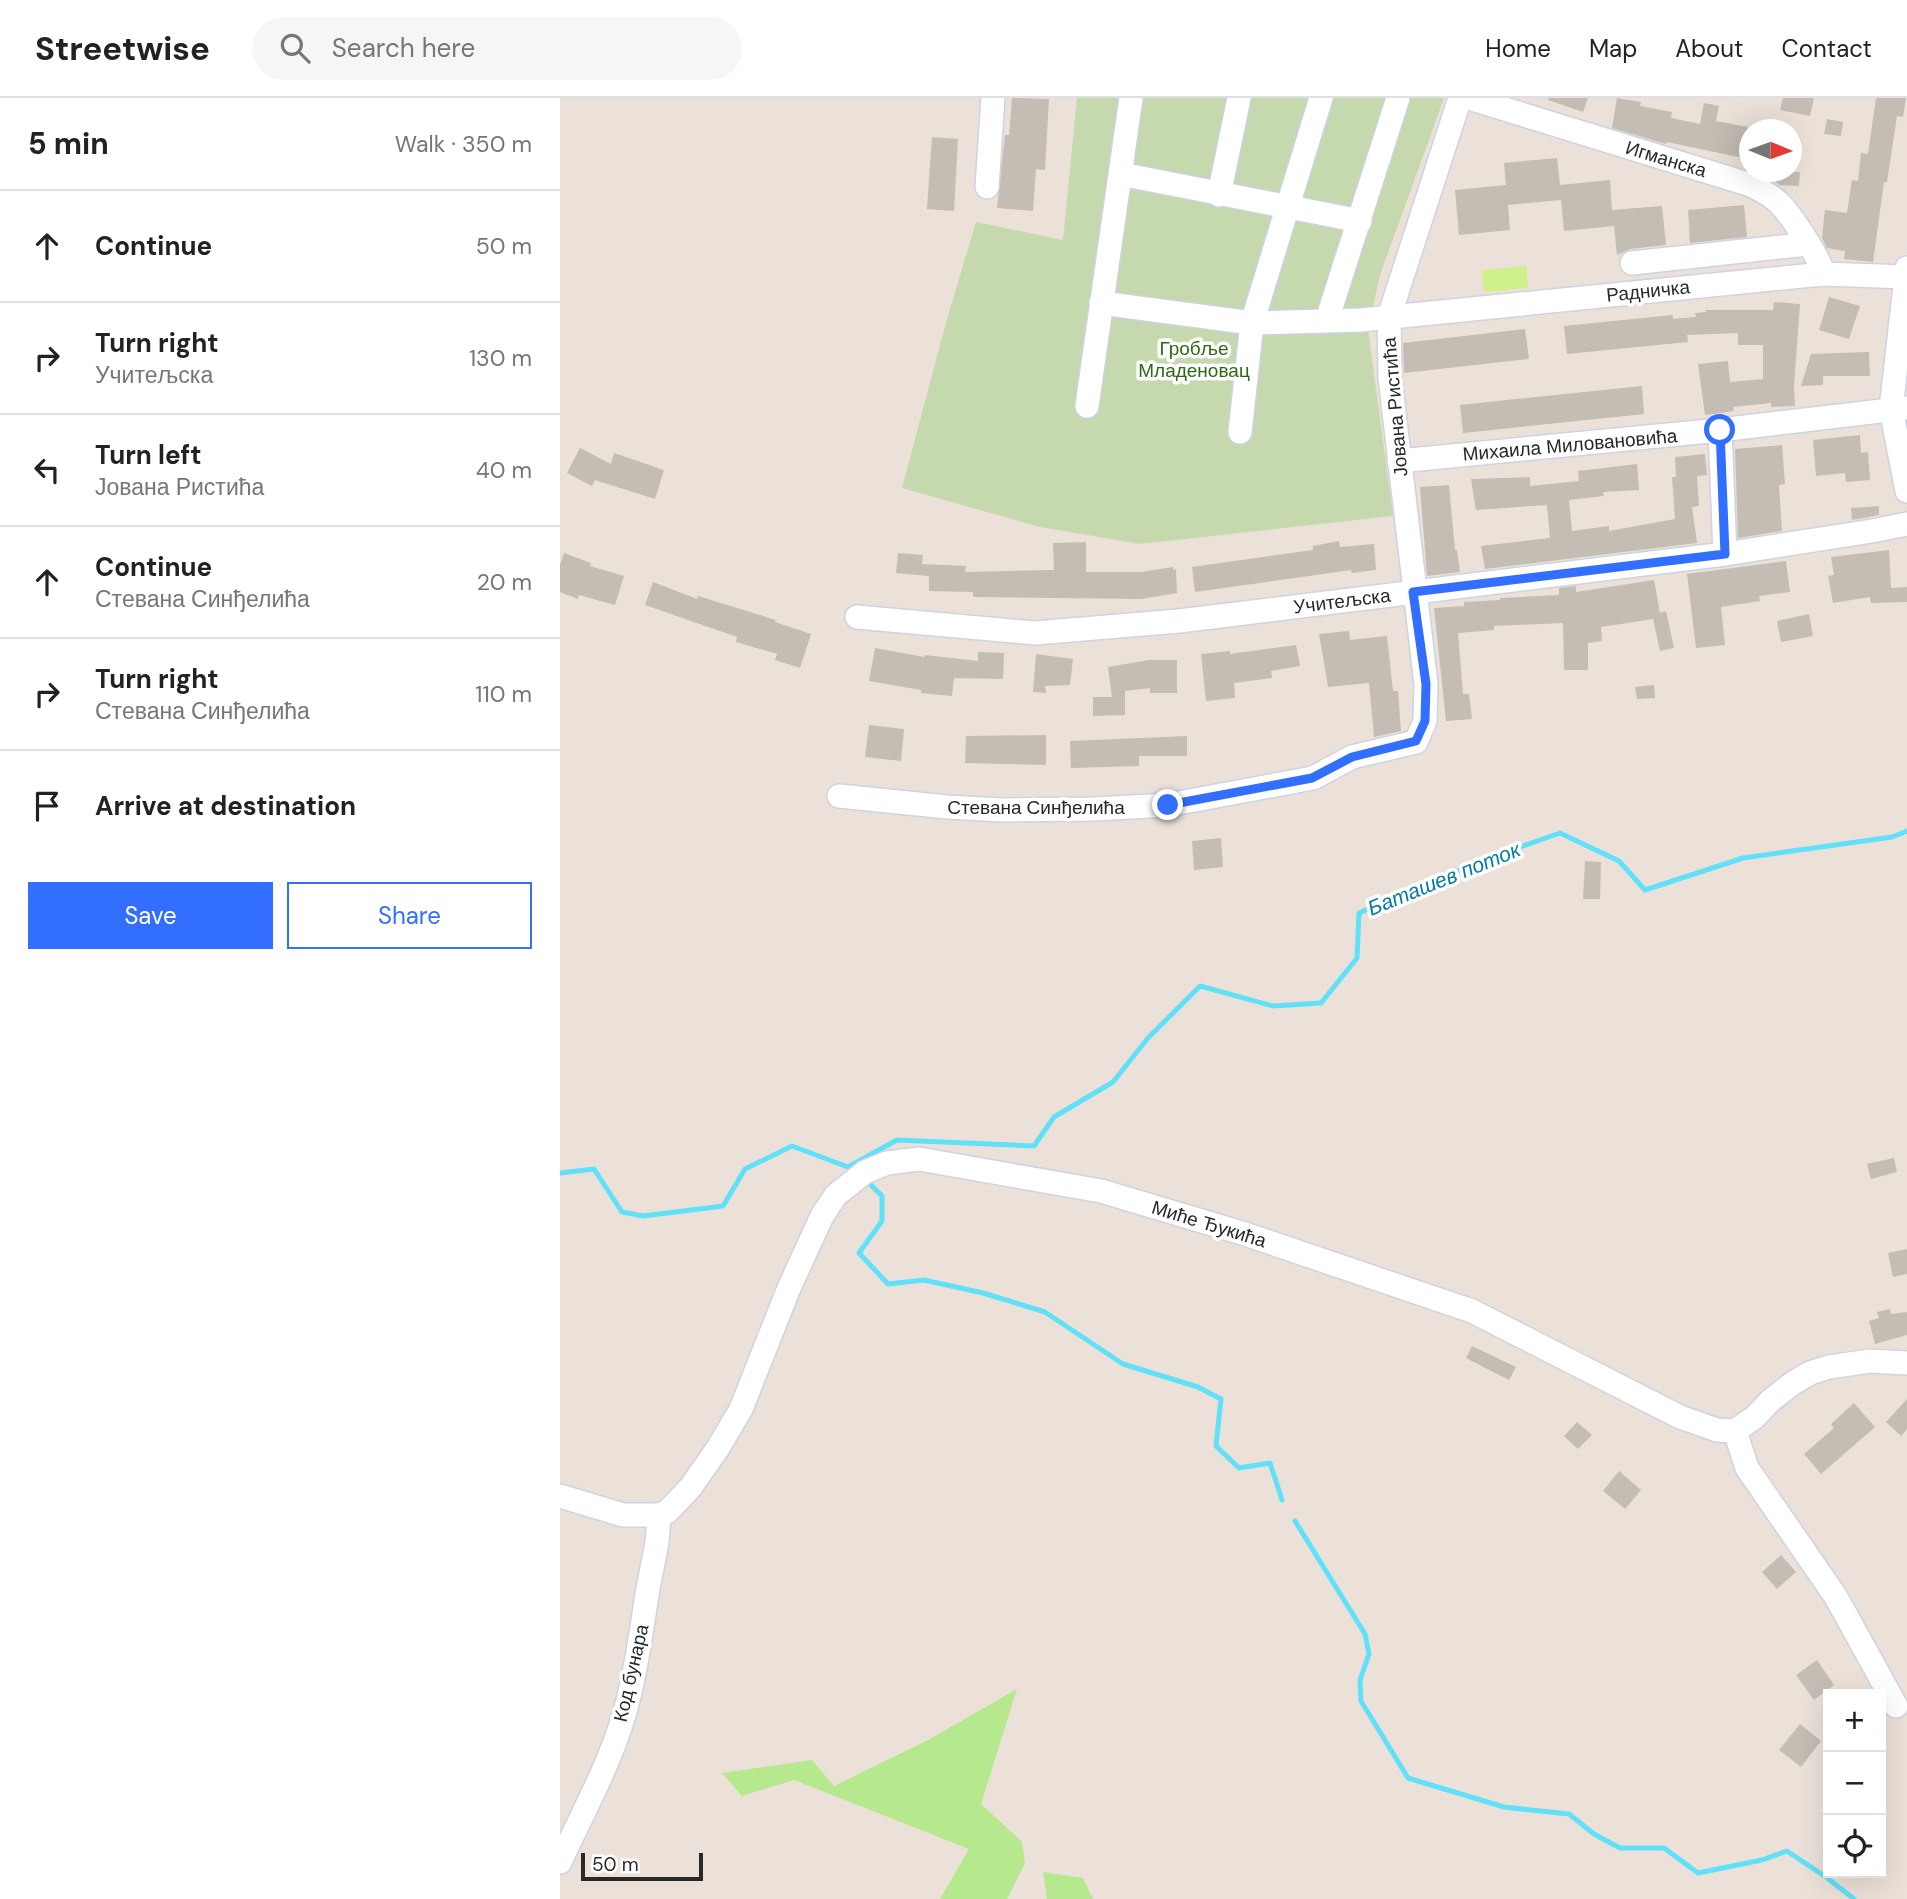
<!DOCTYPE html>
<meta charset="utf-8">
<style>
:root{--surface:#fff;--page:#f6f6f6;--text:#222;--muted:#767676;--line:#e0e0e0;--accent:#326eff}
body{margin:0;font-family:"DM Sans",sans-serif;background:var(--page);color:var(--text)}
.controls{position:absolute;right:21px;bottom:21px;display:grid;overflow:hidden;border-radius:0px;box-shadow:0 7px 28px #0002}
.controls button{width:63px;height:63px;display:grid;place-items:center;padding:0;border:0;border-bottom:2px solid var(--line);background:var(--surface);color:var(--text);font:35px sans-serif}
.compass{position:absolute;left:1179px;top:21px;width:63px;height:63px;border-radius:50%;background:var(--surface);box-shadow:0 7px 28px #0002;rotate:91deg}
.scale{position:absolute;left:21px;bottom:18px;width:122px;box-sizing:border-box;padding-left:7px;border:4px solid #282828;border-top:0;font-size:19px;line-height:24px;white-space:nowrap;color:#282828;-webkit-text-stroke:5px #fff;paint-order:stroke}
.stop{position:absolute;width:21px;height:21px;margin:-16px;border:5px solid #326eff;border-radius:50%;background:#fff}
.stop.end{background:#326eff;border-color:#fff;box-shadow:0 2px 7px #0008}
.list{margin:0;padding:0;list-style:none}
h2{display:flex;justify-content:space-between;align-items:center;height:91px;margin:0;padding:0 28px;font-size:30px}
h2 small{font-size:23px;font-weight:400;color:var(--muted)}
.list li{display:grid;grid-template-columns:46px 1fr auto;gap:21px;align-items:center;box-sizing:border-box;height:112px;padding:0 28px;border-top:2px solid var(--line)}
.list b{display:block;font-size:26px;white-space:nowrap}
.list p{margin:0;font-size:23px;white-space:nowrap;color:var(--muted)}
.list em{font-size:23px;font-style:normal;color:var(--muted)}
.actions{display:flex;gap:14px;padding:21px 28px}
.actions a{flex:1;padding:16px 0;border:2px solid var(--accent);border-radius:0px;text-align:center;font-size:24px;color:var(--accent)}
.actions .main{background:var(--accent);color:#fff}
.icon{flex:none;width:38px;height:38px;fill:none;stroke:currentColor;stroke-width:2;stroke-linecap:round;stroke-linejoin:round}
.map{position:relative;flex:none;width:1347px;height:1801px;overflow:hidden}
header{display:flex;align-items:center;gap:42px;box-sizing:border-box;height:98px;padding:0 35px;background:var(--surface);border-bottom:2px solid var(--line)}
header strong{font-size:33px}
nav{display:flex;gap:38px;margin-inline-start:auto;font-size:24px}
.search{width:490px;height:63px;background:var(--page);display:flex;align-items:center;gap:18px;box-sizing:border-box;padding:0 24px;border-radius:38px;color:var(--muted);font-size:26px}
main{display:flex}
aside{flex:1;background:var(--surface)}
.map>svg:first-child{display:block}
</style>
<header>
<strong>Streetwise</strong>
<div class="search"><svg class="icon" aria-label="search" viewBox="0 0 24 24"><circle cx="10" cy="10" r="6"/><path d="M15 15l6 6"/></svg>Search here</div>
<nav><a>Home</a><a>Map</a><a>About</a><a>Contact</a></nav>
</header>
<main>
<aside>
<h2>5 min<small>Walk · 350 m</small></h2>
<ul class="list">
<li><svg class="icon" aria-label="ahead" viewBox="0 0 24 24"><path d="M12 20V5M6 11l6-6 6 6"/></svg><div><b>Continue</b></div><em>50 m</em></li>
<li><svg class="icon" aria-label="right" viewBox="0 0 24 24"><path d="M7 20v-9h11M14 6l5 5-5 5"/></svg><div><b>Turn right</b><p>Учитељска</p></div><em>130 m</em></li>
<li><svg class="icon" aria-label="left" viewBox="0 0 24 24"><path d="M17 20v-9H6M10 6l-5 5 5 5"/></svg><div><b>Turn left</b><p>Јована Ристића</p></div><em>40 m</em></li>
<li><svg class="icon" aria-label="ahead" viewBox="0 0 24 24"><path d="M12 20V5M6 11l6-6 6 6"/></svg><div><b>Continue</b><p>Стевана Синђелића</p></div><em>20 m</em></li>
<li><svg class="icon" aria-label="right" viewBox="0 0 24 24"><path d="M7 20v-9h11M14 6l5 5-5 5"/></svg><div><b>Turn right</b><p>Стевана Синђелића</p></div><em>110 m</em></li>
<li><svg class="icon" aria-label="arrive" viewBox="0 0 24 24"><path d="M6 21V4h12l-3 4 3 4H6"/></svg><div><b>Arrive at destination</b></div></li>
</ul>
<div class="actions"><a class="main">Save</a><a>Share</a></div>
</aside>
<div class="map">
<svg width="1347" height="1801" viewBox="0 0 1347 1801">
<rect width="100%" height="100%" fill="#ece1d8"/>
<g fill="#b6e98e">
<path d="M457,1591L421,1706L462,1744L465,1765L447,1801H380L409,1751L234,1682L182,1698L162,1675L252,1662L274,1688L368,1642Z"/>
<path d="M483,1774L523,1780L533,1801H487Z"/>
</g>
<path fill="#c6d8ad" d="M517,0H884L820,177L808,231L833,418L580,446L480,429L342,390L385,228L416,124L503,142Z"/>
<path fill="#d0f189" d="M966,168L968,190L924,194L922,172Z"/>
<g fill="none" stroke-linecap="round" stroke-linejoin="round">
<g stroke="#60e1f9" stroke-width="5">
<path d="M0,1075L34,1071L62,1114L83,1118L163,1108L185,1071L232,1048L288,1069L337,1042L474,1048L494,1019L553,984L588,940L640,888L713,908L761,905L797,860L799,815L926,761L1000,735L1059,763L1085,792L1183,760L1332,739L1347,733"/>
<path d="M311,1087L322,1098V1123L299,1155L328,1186L364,1182L423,1195L485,1214L563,1266L638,1289L661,1301L656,1348L679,1370L710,1365L722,1402"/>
<path d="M735,1423L805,1536L809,1556L800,1582L801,1603L848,1680L944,1709L1009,1716L1034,1736L1060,1750H1104L1138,1775L1202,1762L1227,1753L1266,1779L1294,1801"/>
</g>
</g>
<g fill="#c3bdb4">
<path d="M452,0L489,1L485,72L476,71L473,113L437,110L445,37H449Z"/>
<path d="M988,0H1028L1023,14L988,2Z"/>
<path d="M1057,0L1081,4L1080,8L1112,14L1111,20L1140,26L1144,5L1159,8L1156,23L1188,29L1183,60L1107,44L1106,46L1052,30Z"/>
<path d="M1223,0H1254L1250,18L1220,12Z"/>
<path d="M1316,0H1346L1343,19L1337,18L1327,84H1324L1313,164L1284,161L1285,153L1267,150L1262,140L1265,112L1287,115L1292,82L1298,83L1301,55L1308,56Z"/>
<path d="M1267,21L1283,24L1281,38L1264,36Z"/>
<path d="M372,39L398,41L394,113L367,111Z"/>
<path d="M997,60L1000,87L1050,82L1052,112L1102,108L1106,147L1070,151L1057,157L1054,128L1004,133L1001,102L948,107L950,132L899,137L895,92L946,87L944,65Z"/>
<path d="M1214,74H1240L1239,88L1220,87L1214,83Z"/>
<path d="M1184,107L1187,139L1130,145L1128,112Z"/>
<path d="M1269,199L1300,208L1289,241L1259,232Z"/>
<path d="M1214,204L1240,206L1234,288L1235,308L1211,309V305L1173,309L1174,313L1145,317L1138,266L1168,263L1170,284L1203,281V247H1178V235L1127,237L1128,244L1007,256L1004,228L1113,217V221L1136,219L1135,215L1146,214V212H1213Z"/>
<path d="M965,231L969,261L844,275L843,245Z"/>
<path d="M1309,254L1310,278H1263V287L1241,288L1251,256Z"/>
<path d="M1082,288L1084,316L903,335L900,307Z"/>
<path d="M1300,337L1301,355L1308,354L1310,382L1286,384L1285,375L1256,378L1253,342Z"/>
<path d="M1222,347L1225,386L1219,387L1222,433L1178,440L1175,351Z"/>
<path d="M20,350L51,366L54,355L104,372L95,401L35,382L32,388L7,375Z"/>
<path d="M1145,356L1147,377L1137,378L1139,408L1132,409L1137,445L925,471L921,448L990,440L987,407L916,412L911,381L970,379V388L1019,383L1018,373L1077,366L1079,392L1043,394L1044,398L1009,402L1012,433L1049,428V433L1115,421L1112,379H1116L1115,359Z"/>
<path d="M889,387L895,452H897L900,474L867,478L860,389Z"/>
<path d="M1319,408V417L1292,422L1291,410Z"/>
<path d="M779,443L780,449L814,446L816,472L792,475L791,472L635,494L632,469L753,452V448Z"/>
<path d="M526,444V474H581L613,469V472L616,471L617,495L581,501L413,499V494L369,493V478L336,475L338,455L363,457L362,466L406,468L405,474L494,472L493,445Z"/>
<path d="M1329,452L1331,490L1347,489V504L1311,505L1310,499L1273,505L1268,478L1274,477L1271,459Z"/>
<path d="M4,455L31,465L30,468L64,478L55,507L19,497L18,501L0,494V467Z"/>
<path d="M1226,463L1230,494L1199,498L1200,503L1161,509L1165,547L1136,550L1127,476Z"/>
<path d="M1094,482L1100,515L1106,513L1114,550L1100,553L1093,521L1041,529L1042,543L1028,545V572H1004L1003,525L934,528V532L898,535L903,596H909L912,621L886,623L874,510L904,508V504L940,502V500L999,497V490L1016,488V494Z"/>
<path d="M93,484L137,501L138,498L216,522L215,524L251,536L240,570L215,562L217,556L176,544L177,539L85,507Z"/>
<path d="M1249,516L1253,538L1221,544L1217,523Z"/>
<path d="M789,533L790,542L827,538L833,593H838L841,633L814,639L809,585L768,589L759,536Z"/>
<path d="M736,547L740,568L711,573L712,580L674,585L675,600L646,603L641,556L670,553V556Z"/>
<path d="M315,550L364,559L365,557L418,563V554L444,555L443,581L394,580L392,598L361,595V592L309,583Z"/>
<path d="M476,556L513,561L510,587L485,588L486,595L473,594Z"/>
<path d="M589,562H617V595H590V590L565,593V617L533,618V599H552L548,569Z"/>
<path d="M1094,587L1095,600L1077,601L1075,589Z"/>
<path d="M309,627L344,631L341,663L305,659Z"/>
<path d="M486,637V667L405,665L406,638Z"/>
<path d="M627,638V658H579V668L511,670L510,643Z"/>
<path d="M661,740L663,769L634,772L632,743Z"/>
<path d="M1025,763L1041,764L1040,801H1023Z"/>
<path d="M1334,1060L1337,1074L1311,1081L1307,1066Z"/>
<path d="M1347,1151V1176L1333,1179L1328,1155Z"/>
<path d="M1330,1211L1331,1216L1347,1214V1237L1315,1246L1309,1223L1319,1220L1317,1214Z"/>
<path d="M912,1248L956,1269L949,1282L906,1260Z"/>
<path d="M1347,1301V1331L1341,1338L1326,1324Z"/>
<path d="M1294,1305L1315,1329L1261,1376L1244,1356L1274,1330L1271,1326Z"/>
<path d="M1017,1324L1032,1337L1018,1351L1004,1338Z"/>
<path d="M1059,1373L1081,1392L1065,1411L1043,1393Z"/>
<path d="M1221,1457L1236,1474L1217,1491L1202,1474Z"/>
<path d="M1257,1562L1274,1587L1254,1602L1236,1577Z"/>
<path d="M1240,1626L1261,1643L1241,1669L1219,1652Z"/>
</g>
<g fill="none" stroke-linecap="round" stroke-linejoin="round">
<g stroke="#cdd3e3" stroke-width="26">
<g id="minor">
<path d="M909,0L1191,87C1201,92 1211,97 1219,105C1231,117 1261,161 1263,176"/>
<path d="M561,76L800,123"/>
<path d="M427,89L433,0"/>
<path d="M659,97L679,0"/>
<path d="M1072,165L1248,146"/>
<path d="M1347,170L1331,311L1347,393"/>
<path d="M541,205L692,225L801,222L1263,176L1347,179"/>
<path d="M767,222L838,0"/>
<path d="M527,308L571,0"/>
<path d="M1160,332L1165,456"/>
<path d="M680,334L692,225L761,0"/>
<path d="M839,363L1160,332L1347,310"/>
<path d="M297,519L475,535L619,523L1165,456L1312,433L1347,426"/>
<path d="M279,698L387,709L442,712L534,711L608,707L753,680L792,659L856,644L865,623L866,586L830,280L829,219L900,0"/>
<path d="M1175,1333L1187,1370L1276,1499L1336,1608"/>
<path d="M0,1398L63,1417H98L107,1414L130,1390L158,1350L181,1311L229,1190L262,1118L276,1097L305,1074L327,1065L359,1061L541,1093L682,1135L912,1213L1120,1319L1157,1332L1175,1333L1195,1319L1210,1303L1233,1285L1250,1275L1269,1269L1310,1263L1347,1265"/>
<path d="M0,1764C22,1716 49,1668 64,1617C76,1576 81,1533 88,1491C92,1466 100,1442 98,1417"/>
</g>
</g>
<use href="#minor" stroke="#fff" stroke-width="23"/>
</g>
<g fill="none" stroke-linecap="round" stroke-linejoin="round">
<path stroke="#326eff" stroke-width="9" d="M608,707L752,680L792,659L856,643L865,623L866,586L853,494L1165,456L1160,332"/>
</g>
<g text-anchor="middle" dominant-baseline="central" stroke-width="7" stroke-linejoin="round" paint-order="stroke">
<g font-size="19" fill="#282828" stroke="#fff">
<text transform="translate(1106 61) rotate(17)">Игманска</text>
<text transform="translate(1088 193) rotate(-6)">Радничка</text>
<text transform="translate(835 309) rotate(-95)">Јована Ристића</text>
<text transform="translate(1010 347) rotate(-5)">Михаила Миловановића</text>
<text transform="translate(782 503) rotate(-7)">Учитељска</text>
<text x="476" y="709">Стевана Синђелића</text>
<text transform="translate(649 1126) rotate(17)">Миће Ђукића</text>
<text transform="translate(71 1575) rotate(-77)">Код бунара</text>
</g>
<g font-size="19" fill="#2e6a13" stroke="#fff">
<text x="634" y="250">Гробље<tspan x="634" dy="22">Младеновац</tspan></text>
</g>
<g font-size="21" font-style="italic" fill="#017ca3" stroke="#fff">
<text transform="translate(884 781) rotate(-22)">Баташев поток</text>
</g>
</g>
</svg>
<div class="controls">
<button>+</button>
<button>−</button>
<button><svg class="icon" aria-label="locate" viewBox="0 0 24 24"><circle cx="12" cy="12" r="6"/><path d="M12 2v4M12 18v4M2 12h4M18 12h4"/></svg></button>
</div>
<svg class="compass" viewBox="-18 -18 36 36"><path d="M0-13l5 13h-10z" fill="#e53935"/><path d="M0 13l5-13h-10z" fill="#767676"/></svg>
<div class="scale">50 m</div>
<div class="stop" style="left:1160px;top:332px"></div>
<div class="stop end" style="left:608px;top:707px"></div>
</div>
</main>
